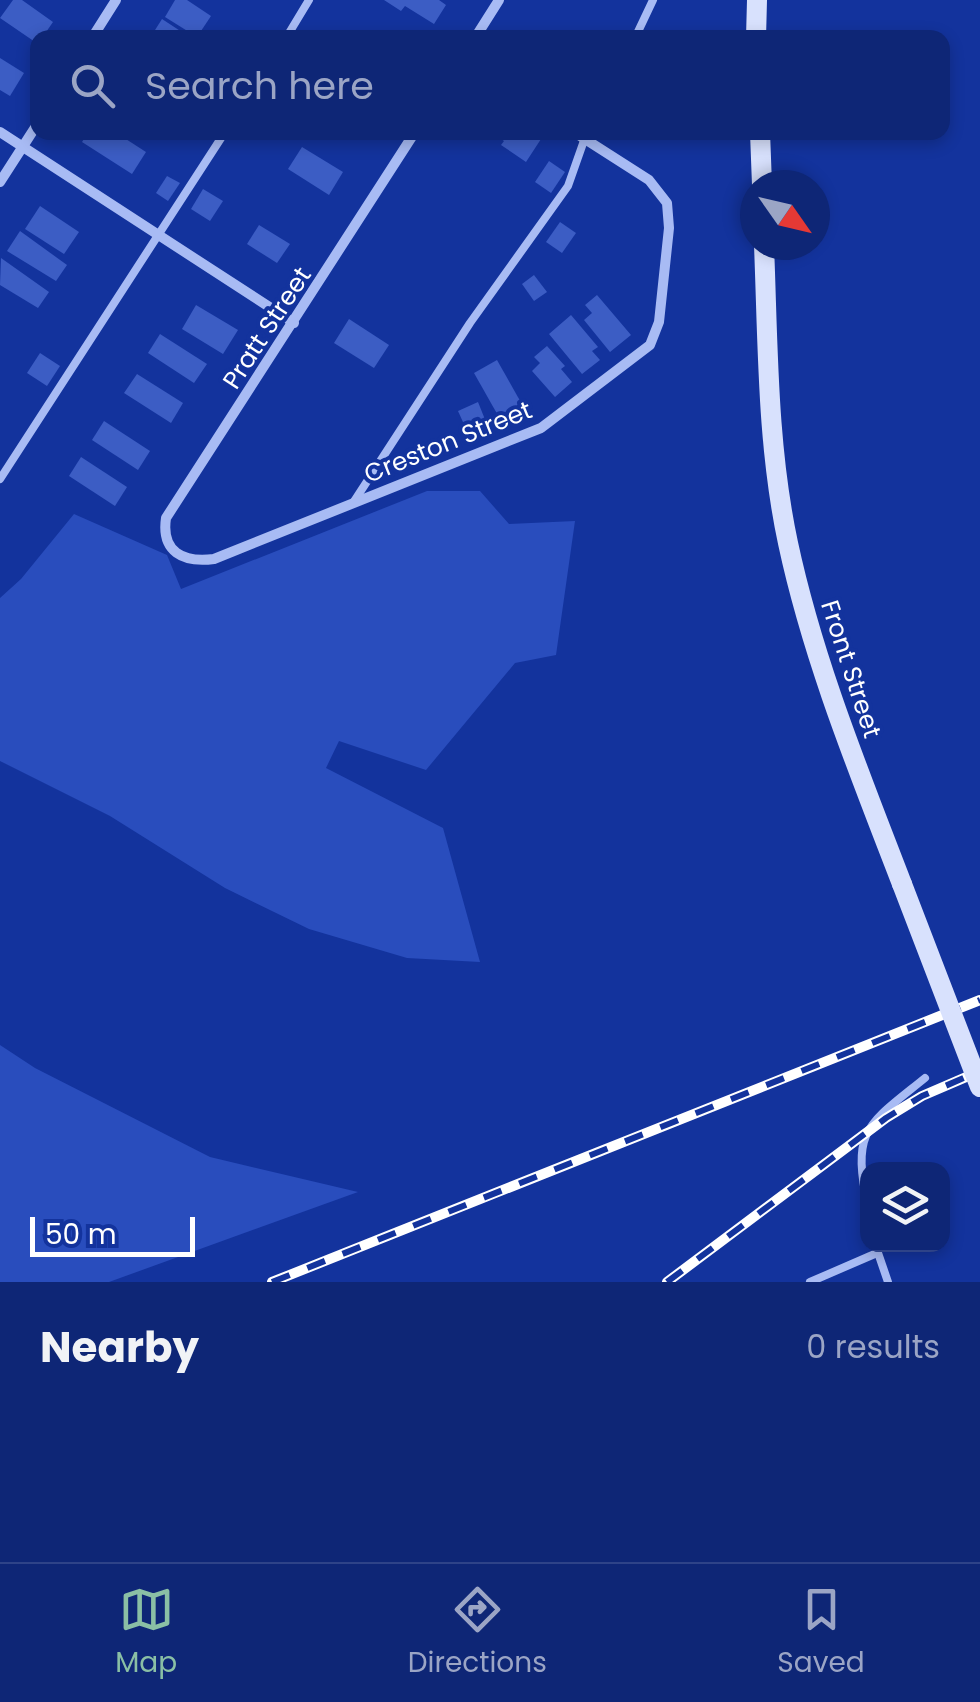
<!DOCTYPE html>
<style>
:root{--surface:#0e2676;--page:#172e7b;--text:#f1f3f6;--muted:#9ba5c5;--line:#2e4388;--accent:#8abfa5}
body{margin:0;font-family:Poppins,sans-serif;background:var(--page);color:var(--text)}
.controls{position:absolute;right:30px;bottom:30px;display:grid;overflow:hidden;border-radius:20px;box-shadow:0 5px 15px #0003}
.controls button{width:90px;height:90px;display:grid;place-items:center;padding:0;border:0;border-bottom:2px solid var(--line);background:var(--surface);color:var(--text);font:50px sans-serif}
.compass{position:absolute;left:740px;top:170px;width:90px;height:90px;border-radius:50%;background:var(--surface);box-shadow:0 5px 15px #0003;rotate:124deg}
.scale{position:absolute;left:30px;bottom:25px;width:165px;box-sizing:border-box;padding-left:10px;border:5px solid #fff;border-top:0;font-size:28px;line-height:35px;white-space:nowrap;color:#fff;-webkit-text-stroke:8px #13339d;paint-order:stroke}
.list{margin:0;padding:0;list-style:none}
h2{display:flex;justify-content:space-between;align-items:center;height:130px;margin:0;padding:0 40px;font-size:42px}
h2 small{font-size:32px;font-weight:400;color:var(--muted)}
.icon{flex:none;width:55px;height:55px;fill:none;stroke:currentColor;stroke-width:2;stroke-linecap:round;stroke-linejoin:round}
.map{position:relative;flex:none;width:980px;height:1282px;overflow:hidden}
.search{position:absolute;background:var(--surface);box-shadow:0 5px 15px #0003;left:30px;right:30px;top:30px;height:110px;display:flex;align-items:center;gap:25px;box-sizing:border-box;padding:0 35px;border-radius:20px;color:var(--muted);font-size:38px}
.sheet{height:280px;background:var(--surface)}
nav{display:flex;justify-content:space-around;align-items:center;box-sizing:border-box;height:140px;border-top:2px solid var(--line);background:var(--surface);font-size:28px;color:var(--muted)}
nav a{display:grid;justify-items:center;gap:5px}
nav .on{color:var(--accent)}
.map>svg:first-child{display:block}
</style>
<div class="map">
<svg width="980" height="1282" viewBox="0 0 980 1282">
<rect width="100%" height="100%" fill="#13339d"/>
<g fill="#294dbd">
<path d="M427,491H480L509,524L575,521L556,655L515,663L426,770L339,741L326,768L443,828L480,962L407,958L309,929L225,888L110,816L0,761V598L21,579L74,514L167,555L181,589Z"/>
<path d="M0,1045L35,1068L210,1157L358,1192L109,1282H0Z"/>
</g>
<g fill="#3c5dc4">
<path d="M13,0H22L53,22L42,38H38V44L0,18Z"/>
<path d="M175,0H187L211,16L197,37L165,17Z"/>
<path d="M384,0H439L446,5L434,24L405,6L401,11Z"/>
<path d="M162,19L191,38H150Z"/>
<path d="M0,58L24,73L10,96L0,90Z"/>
<path d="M88,132H115L146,152L132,174L82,142Z"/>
<path d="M491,132H530L541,139L526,162L501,145L504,141Z"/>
<path d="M302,147L343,172L329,195L288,169Z"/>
<path d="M549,161L565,172L551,193L535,182Z"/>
<path d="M167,176L180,183L168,201L156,193Z"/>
<path d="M203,189L223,201L210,221L191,209Z"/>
<path d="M40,206L79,232L64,254L25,229Z"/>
<path d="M560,222L576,233L562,253L546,242Z"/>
<path d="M259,225L290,244L277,263L247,244Z"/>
<path d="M20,231L67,265L56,281L7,251Z"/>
<path d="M1,258L49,292L38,308L0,285Z"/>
<path d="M534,275L547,292L534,301L522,284Z"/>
<path d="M597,295L631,335L610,352L584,320L592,313L585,305Z"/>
<path d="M196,305L238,330L223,354L182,329Z"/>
<path d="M571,315L598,347L592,351L600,360L582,374L549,334Z"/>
<path d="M349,319L389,345L374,368L334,343Z"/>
<path d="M160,334L207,364L194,383L148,353Z"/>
<path d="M547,346L565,366L561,369L572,382L555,397L532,371L540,363L534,357Z"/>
<path d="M40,353L60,366L47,386L27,373Z"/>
<path d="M497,360L523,406L500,419L474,373Z"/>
<path d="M137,374L183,403L171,423L124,393Z"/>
<path d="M478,402L486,422L467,431L458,411Z"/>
<path d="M104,421L150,451L138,470L92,440Z"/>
<path d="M81,457L127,487L115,506L69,476Z"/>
</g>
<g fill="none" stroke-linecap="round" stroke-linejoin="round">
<g stroke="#a8bbf4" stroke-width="8">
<path d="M286,38L309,0"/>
<path d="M635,38L653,0"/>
<path d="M0,479L225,132"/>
<path d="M353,503L470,323L568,186L587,132"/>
<path d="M868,1207C851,1129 867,1125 925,1078"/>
<path d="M875,1244L888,1282"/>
<path d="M810,1282L877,1253"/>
</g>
<g stroke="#a8bbf4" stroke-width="10">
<path d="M92,38L116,0"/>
<path d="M475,38L499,0"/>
<path d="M0,132L294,323"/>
<path d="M415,132L166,518C161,552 183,563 214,559L541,428L650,345L659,322L669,228L667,203L649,180L574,132"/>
<path d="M0,182L38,123"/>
</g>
<g stroke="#d8e1fd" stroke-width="20">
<path d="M756,38L757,0"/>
<path d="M760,132L762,185"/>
<path d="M764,245C768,344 767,445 788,543C813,660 859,772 902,884"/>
</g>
<g stroke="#fff" stroke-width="10">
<g id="rail">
<path d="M272,1282L980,1000"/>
<path d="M667,1282L886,1118L922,1096L980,1071"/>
</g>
</g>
<use href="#rail" stroke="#13339d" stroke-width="6" stroke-dasharray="19" stroke-linecap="butt"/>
<path stroke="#d8e1fd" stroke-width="20" d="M902,884L980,1087"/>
</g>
<g text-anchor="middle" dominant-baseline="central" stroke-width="8" stroke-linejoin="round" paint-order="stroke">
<g font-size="25" fill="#fff" stroke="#13339d">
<text transform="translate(267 328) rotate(-57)">Pratt Street</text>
<text transform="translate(448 442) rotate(-22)">Creston Street</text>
<text transform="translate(851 669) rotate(72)">Front Street</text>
</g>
</g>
</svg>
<div class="controls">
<button><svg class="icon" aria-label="layers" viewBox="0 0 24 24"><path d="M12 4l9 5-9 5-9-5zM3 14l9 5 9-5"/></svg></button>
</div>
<svg class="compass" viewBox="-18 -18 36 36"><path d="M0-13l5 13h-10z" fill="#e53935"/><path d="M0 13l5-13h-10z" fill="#9ba5c5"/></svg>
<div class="scale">50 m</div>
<div class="search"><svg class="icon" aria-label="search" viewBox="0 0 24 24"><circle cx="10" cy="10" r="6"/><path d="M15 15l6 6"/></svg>Search here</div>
</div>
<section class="sheet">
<h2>Nearby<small>0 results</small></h2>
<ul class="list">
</ul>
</section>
<nav>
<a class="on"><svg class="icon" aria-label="map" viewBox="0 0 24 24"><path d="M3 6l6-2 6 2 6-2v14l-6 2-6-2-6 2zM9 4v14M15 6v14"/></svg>Map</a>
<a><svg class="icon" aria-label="directions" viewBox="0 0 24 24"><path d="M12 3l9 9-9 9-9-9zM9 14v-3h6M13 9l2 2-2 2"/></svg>Directions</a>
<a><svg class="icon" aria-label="saved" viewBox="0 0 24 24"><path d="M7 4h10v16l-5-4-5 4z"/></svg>Saved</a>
</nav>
